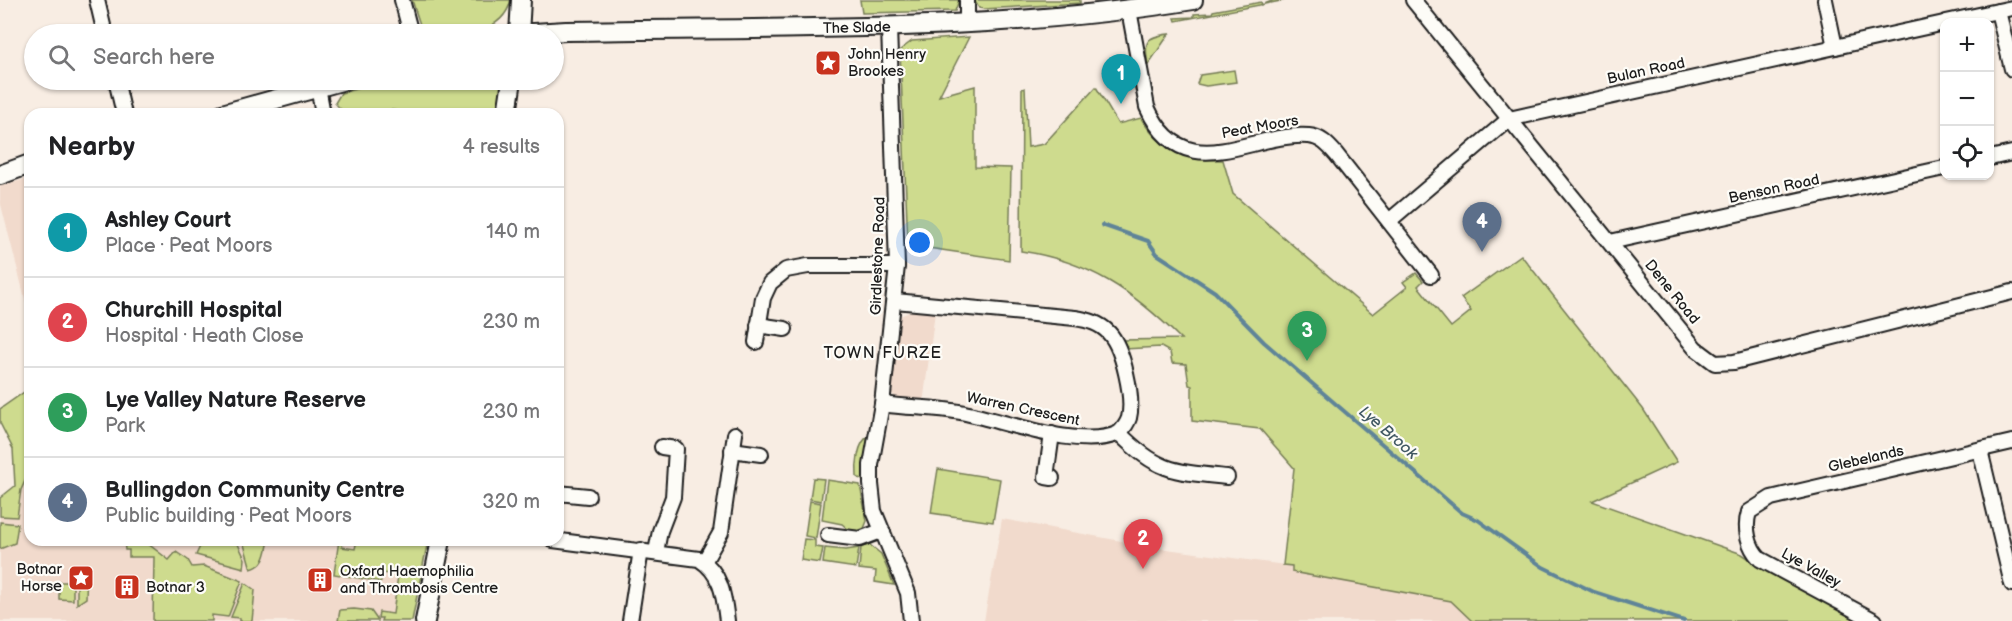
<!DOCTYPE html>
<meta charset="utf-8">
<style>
:root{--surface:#fff;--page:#f6f6f6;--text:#202124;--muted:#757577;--line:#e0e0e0;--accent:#c8321e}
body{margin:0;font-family:"Balsamiq Sans",sans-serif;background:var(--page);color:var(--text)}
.controls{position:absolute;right:18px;top:18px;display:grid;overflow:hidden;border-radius:12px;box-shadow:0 2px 4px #0004}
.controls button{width:54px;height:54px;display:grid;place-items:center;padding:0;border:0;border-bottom:2px solid var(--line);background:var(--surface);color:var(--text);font:30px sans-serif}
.you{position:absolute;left:920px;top:243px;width:21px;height:21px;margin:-15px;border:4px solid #fff;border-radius:50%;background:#1a73e8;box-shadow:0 0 0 9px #1a73e833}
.badge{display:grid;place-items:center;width:39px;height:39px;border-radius:50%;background:var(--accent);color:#fff;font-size:20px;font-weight:700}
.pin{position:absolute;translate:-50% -50px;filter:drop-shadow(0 2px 3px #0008)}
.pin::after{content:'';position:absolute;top:32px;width:21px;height:18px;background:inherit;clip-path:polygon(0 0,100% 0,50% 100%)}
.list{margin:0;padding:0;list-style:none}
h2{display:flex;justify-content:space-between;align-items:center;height:78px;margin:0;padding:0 24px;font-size:26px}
h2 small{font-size:20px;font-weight:400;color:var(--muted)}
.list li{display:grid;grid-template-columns:39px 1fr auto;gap:18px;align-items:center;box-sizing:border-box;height:90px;padding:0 24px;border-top:2px solid var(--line)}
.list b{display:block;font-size:22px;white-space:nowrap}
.list p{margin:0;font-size:20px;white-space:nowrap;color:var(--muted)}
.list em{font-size:20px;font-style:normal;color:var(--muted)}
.icon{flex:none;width:33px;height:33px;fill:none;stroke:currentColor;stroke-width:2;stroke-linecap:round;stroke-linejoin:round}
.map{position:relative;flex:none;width:2012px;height:621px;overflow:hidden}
.search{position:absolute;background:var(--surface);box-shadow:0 2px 4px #0004;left:24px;top:24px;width:540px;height:66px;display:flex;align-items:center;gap:15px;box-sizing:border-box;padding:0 21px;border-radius:33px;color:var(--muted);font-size:22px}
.panel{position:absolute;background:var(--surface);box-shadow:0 2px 4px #0004;left:24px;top:108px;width:540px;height:438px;border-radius:18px}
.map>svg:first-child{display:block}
</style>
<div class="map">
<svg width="2012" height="621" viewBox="0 0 2012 621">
<rect width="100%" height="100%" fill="#f8ede3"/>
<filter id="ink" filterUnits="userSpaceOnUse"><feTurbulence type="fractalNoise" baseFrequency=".0167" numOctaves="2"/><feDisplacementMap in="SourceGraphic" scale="12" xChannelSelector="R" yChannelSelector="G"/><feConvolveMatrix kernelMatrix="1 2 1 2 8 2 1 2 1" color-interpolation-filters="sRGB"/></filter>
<g filter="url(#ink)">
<g fill="#f1dacc">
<path d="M30,178V318L0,201V186Z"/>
<path d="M914,310L935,312L923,404L902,402L888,391L898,317Z"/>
<path d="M30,388V540H428L412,621H0V518L15,486L13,449L0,423V409Z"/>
<path d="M1002,519L1159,548L1292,566V571L1451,601L1472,621H984Z"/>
</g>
<g fill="#cedb8e" stroke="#757c55" stroke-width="1.5">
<path d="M412,0H511C502,38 454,34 423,34Z"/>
<path d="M860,0H959L955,11L862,13Z"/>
<path d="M974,0H1080V3L984,9L979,8Z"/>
<path d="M1274,0H1286L1176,21L1175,18L1194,17V14L1212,13L1213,11L1261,2L1262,5Z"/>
<path d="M1169,34L1148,65C1144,41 1145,37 1169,34Z"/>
<path d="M969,37L939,96L975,86V167L1011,168L1009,260L908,245L900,50L912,41Z"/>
<path d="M1234,70L1236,82L1206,86L1197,84L1200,75Z"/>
<path d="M390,80H503L497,114H422L391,110L345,114L335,103L341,93Z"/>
<path d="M1096,87L1118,124L1141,118C1160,150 1186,161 1223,160L1233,194L1373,314L1407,287L1403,282L1416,273L1423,281L1418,286L1451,327L1471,311L1461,298L1521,255L1643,409L1677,462L1592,501L1742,554L1774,575L1861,621H1472L1451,601L1292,572V566L1283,565L1294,468L1260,429L1192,421V386L1189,385L1186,364L1172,363L1170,352L1161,347L1124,349L1121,340L1181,339C1133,291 1089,261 1021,251L1022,89L1025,88L1028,147L1044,144Z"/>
<path d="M30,388V470L21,490L17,517L0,516V498L15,486L13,449L0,423V409Z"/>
<path d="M869,436L864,481L857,477C856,466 857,442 869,436Z"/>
<path d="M938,469L1000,479L993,522L931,513Z"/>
<path d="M813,478L824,479L821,501L810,499Z"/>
<path d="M827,480L860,485L867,521L863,531H850L842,524L822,520Z"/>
<path d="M810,501L821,503L816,538L805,536Z"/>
<path d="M0,522L18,524L15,543L0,549Z"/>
<path d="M804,539L815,540V547L823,548L820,563L801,560Z"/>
<path d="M110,540H143L169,560L176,552L188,560L192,567L204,566L242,581L228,617L212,615V621H153L154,557H129V550H125L124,540Z"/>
<path d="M203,540H236L245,559L244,568L196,555Z"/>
<path d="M269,540C266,553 266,565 251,569L243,541Z"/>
<path d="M339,540H343L342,547L355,549L357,540H428L412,621H381L382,618H378L379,612L393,614L398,575L382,573L381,582L334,574Z"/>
<path d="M870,545L881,554L894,585L875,582L876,571L859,569L861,547Z"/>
<path d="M825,548L846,550L859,548L856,568L823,563Z"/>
<path d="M87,570L86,598L77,604V577L80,571Z"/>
<path d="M59,582H73V600L59,599Z"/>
<path d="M245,583L255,590L252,621H240V618L231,617Z"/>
<path d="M354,609L371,611L378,621H338L340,610Z"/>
</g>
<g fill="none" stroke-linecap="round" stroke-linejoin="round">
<path stroke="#5e8498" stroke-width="4" d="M1102,225L1148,241L1157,254L1215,292L1264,342L1462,513L1478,520L1543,567L1594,592L1684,621"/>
<g stroke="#1c1c1c" stroke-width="18">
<g id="street">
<path d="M97,0L105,34"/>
<path d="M402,0L411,34"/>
<path d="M1413,0L1695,348L1715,363L1734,362L2012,292"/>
<path d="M1825,0L1835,47"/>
<path d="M1129,10L1147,107C1184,190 1251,131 1309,136C1321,137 1328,145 1336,154L1431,275"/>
<path d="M1998,11L2012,69"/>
<path d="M1946,22L2012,8"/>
<path d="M967,24V0"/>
<path d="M889,27L897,266L882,404L871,465V484L874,511L908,593L911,621"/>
<path d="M116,80L124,114"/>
<path d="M318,87L323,114"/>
<path d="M1990,158L2012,153"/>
<path d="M1389,221L1509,119L1944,23"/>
<path d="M1610,242L1944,168"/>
<path d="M758,325L785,329"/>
<path d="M756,342L763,298L770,283L786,270L808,266H897"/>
<path d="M882,404C908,408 935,407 960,412C1002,420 1080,451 1119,433C1123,429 1127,424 1129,418C1134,398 1123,348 1109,333C1100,323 1088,320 1075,318L895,301"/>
<path d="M1119,433C1157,472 1175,472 1227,477"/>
<path d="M1052,434L1046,477L1052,478"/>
<path d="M732,450L761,454"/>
<path d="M1980,450L2012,584"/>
<path d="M558,493L588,496"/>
<path d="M828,535L860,539L881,531"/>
<path d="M553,540L699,559C722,573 724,597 727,621"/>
<path d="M656,552L660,531L673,497L676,449L662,447"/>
<path d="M704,562L721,532L735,434"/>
<path d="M630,621L641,550"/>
<path d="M1875,621L1760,559C1748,547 1744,528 1749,512L1771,498L2012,442"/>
</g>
</g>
<g stroke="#1c1c1c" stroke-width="22">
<g id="secondary">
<path id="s1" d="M517,34L566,31C775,27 986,34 1193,0"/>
<path d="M519,34L521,0"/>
<path d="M222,114L345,80"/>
<path d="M507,114L512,80"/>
<path d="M0,175L30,164"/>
<path d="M425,621L441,540"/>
</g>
</g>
<use href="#street" stroke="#fdfcf7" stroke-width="14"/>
<use href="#secondary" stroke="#fdfcf7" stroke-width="18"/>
</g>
</g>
<defs>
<g id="sight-square" transform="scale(1.35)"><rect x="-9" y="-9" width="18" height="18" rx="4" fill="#c8321e" stroke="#fdfcf7"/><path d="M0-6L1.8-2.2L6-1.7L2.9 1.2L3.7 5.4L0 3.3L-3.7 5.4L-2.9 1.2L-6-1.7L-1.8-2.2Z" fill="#fff"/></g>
<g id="building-square" transform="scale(1.35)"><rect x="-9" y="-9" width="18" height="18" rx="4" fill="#c8321e" stroke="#fdfcf7"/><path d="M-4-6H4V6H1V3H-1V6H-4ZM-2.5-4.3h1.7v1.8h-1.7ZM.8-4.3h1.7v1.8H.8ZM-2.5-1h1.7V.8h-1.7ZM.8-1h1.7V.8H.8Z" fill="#fff"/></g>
</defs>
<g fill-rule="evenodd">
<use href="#sight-square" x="828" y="63"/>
<use href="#sight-square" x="81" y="578"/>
<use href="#building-square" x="320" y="580"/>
<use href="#building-square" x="127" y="587"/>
</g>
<g text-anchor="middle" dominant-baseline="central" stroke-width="4.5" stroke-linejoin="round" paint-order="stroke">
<g font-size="15" fill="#1c1c1c" stroke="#fdfcf7">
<text stroke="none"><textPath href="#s1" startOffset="340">The Slade</textPath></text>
<text transform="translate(1646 71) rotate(-12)">Bulan Road</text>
<text transform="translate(1260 127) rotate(-10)">Peat Moors</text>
<text transform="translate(1774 189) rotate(-12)">Benson Road</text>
<text transform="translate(878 256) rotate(-88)">Girdlestone Road</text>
<text transform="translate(1672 292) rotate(51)">Dene Road</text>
<text transform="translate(1023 409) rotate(12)">Warren Crescent</text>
<text transform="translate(1866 459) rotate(-13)">Glebelands</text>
<text transform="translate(1811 568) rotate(29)">Lye Valley</text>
</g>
<g font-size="15" fill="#1c1c1c" stroke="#fdfcf7" text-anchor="start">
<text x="848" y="54">John Henry<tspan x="848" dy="17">Brookes</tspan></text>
<text x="62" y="569" text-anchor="end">Botnar<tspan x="62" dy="17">Horse</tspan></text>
<text x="340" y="571">Oxford Haemophilia<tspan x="340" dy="17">and Thrombosis Centre</tspan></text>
<text x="146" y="587">Botnar 3</text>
</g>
<g font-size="16" letter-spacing="1.5" fill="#1c1c1c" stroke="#fdfcf7">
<text x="883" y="353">TOWN FURZE</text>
</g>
<g font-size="16" font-style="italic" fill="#425964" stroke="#fdfcf7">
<text transform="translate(1388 433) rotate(41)">Lye Brook</text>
</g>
</g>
</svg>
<div class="controls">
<button>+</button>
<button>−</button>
<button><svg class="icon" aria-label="locate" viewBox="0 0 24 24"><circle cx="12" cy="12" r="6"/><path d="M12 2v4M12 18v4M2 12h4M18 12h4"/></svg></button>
</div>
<div class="you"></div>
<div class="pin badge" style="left:1121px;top:104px;background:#0f9aa8">1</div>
<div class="pin badge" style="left:1143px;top:569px;background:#e0444e">2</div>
<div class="pin badge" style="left:1307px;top:361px;background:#2e9e5b">3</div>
<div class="pin badge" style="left:1482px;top:252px;background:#5c6f8a">4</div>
<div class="search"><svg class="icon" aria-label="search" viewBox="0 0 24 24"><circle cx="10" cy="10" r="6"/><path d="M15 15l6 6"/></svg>Search here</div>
<section class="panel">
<h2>Nearby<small>4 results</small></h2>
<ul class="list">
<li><span class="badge" style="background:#0f9aa8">1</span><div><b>Ashley Court</b><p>Place · Peat Moors</p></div><em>140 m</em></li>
<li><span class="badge" style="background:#e0444e">2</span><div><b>Churchill Hospital</b><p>Hospital · Heath Close</p></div><em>230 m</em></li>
<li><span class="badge" style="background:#2e9e5b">3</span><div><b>Lye Valley Nature Reserve</b><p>Park</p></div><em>230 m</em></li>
<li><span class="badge" style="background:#5c6f8a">4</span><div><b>Bullingdon Community Centre</b><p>Public building · Peat Moors</p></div><em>320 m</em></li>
</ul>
</section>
</div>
